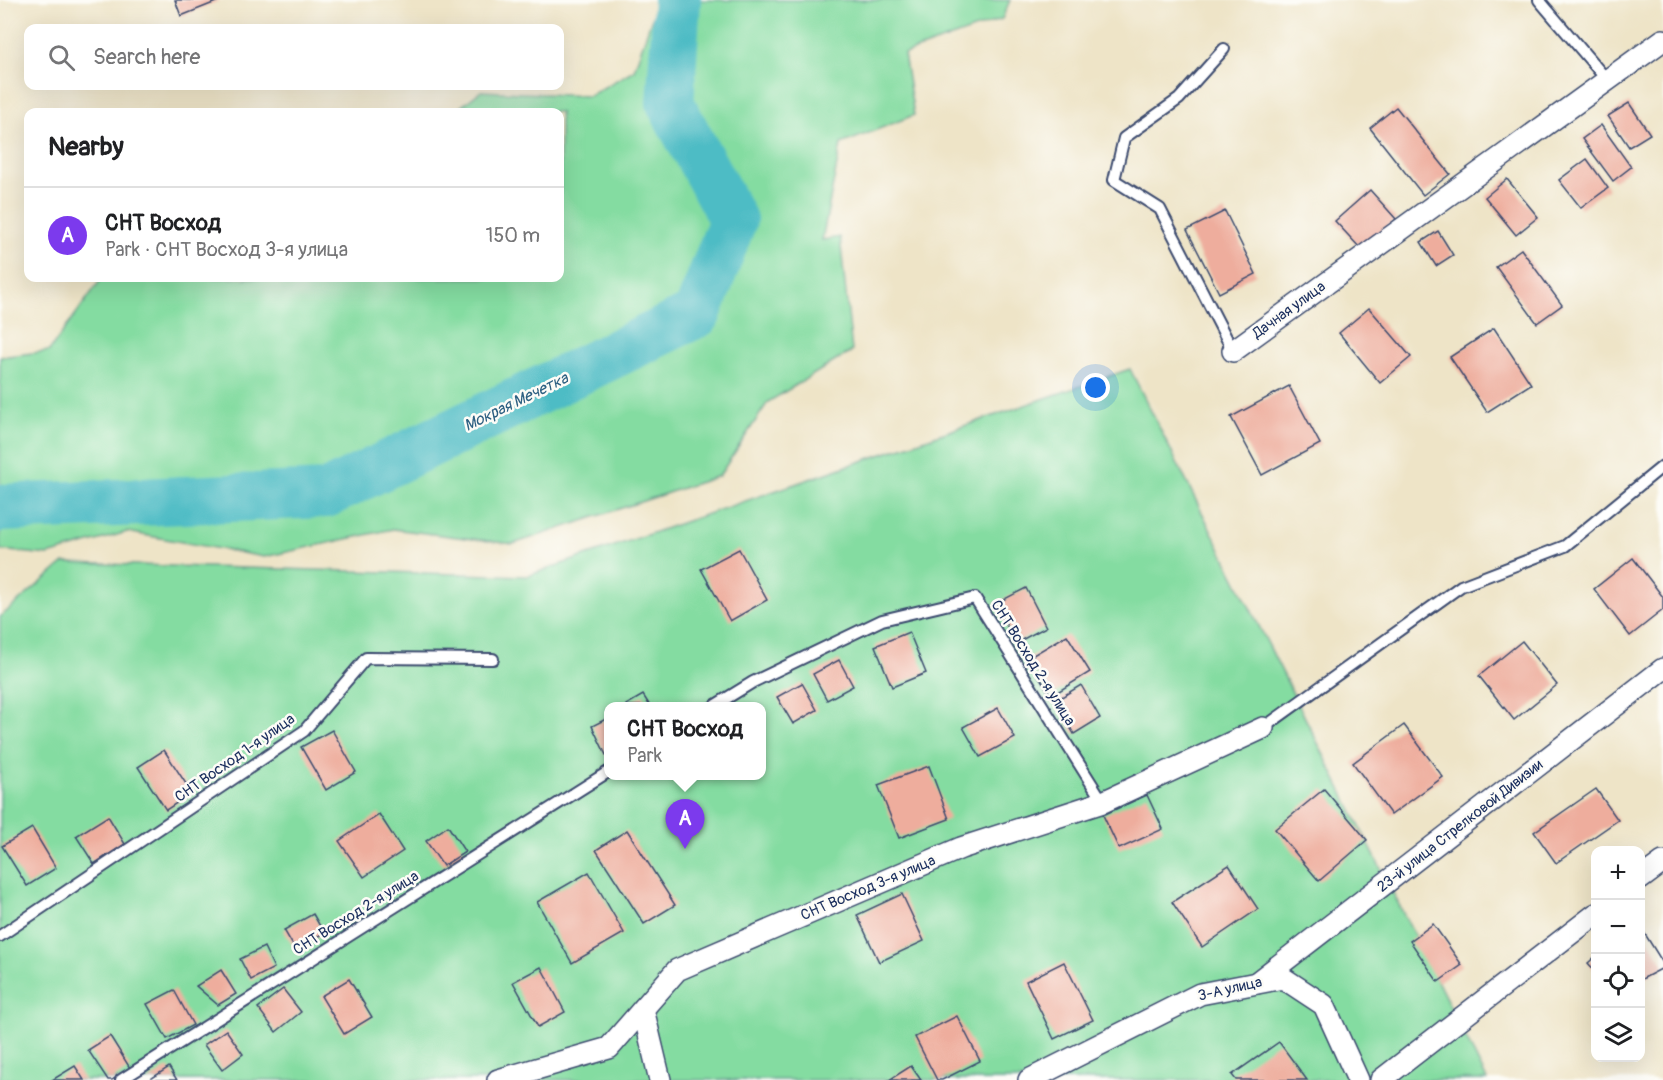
<!DOCTYPE html>
<meta charset="utf-8">
<style>
:root{--surface:#fff;--page:#f6f6f6;--text:#202124;--muted:#757577;--line:#e0e0e0;--accent:#7c3aed}
body{margin:0;font-family:Pangolin,sans-serif;background:var(--page);color:var(--text)}
.controls{position:absolute;right:18px;bottom:18px;display:grid;overflow:hidden;border-radius:12px;box-shadow:0 6px 24px #0002}
.controls button{width:54px;height:54px;display:grid;place-items:center;padding:0;border:0;border-bottom:2px solid var(--line);background:var(--surface);color:var(--text);font:30px sans-serif}
.you{position:absolute;left:1096px;top:388px;width:21px;height:21px;margin:-15px;border:4px solid #fff;border-radius:50%;background:#1a73e8;box-shadow:0 0 0 9px #1a73e833}
.badge{display:grid;place-items:center;width:39px;height:39px;border-radius:50%;background:var(--accent);color:#fff;font-size:20px;font-weight:700}
.pin{position:absolute;translate:-50% -50px;filter:drop-shadow(0 2px 3px #0008)}
.pin::after{content:'';position:absolute;top:32px;width:21px;height:18px;background:inherit;clip-path:polygon(0 0,100% 0,50% 100%)}
.popup{position:absolute;left:604px;top:702px;width:162px;height:78px;box-sizing:border-box;display:grid;place-content:center;border-radius:12px;background:var(--surface);filter:drop-shadow(0 2px 4px #0005);font-size:20px;white-space:nowrap;color:var(--muted)}
.popup b{font-size:22px;color:var(--text)}
.popup::after{content:'';position:absolute;left:50%;top:100%;margin-left:-12px;border:12px solid transparent;border-top-color:var(--surface)}
.list{margin:0;padding:0;list-style:none}
h2{display:flex;justify-content:space-between;align-items:center;height:78px;margin:0;padding:0 24px;font-size:26px}
h2 small{font-size:20px;font-weight:400;color:var(--muted)}
.list li{display:grid;grid-template-columns:39px 1fr auto;gap:18px;align-items:center;box-sizing:border-box;height:96px;padding:0 24px;border-top:2px solid var(--line)}
.list b{display:block;font-size:22px;white-space:nowrap}
.list p{margin:0;font-size:20px;white-space:nowrap;color:var(--muted)}
.list em{font-size:20px;font-style:normal;color:var(--muted)}
.icon{flex:none;width:33px;height:33px;fill:none;stroke:currentColor;stroke-width:2;stroke-linecap:round;stroke-linejoin:round}
.map{position:relative;flex:none;width:1663px;height:1080px;overflow:hidden}
.search{position:absolute;background:var(--surface);box-shadow:0 6px 24px #0002;left:24px;top:24px;width:540px;height:66px;display:flex;align-items:center;gap:15px;box-sizing:border-box;padding:0 21px;border-radius:12px;color:var(--muted);font-size:22px}
.panel{position:absolute;background:var(--surface);box-shadow:0 6px 24px #0002;left:24px;top:108px;width:540px;height:174px;border-radius:12px}
.map>svg:first-child{display:block}
</style>
<div class="map">
<svg width="1663" height="1080" viewBox="0 0 1663 1080">
<rect width="100%" height="100%" fill="#fdfcf7"/>
<filter id="ink" filterUnits="userSpaceOnUse"><feTurbulence type="fractalNoise" baseFrequency=".0167" numOctaves="2"/><feDisplacementMap in="SourceGraphic" scale="12" xChannelSelector="R" yChannelSelector="G"/><feConvolveMatrix kernelMatrix="1 2 1 2 8 2 1 2 1" color-interpolation-filters="sRGB"/></filter>
<filter id="wash" filterUnits="userSpaceOnUse"><feTurbulence type="fractalNoise" baseFrequency=".008" numOctaves="4" result="noise"/><feDisplacementMap in="SourceGraphic" scale="24" xChannelSelector="R" yChannelSelector="G"/><feGaussianBlur stdDeviation="1.35" result="paint"/><feColorMatrix in="noise" values="0 0 0 0 0 0 0 0 0 0 0 0 0 0 0 0 0 1.4 0 .05"/><feComposite in="paint" operator="in"/></filter>
<g filter="url(#wash)">
<rect width="100%" height="100%" fill="#eee4c7"/>
<g fill="#84dca1" stroke="#508680" stroke-width="1.5" fill-rule="evenodd">
<path d="M658,0H1010L1002,19L904,54L914,115L841,144L822,240L840,237L852,351L768,402L719,476L513,544L393,529L264,557L127,532L48,555L0,550V357L49,351L102,278H560V112H454L481,91L589,96L634,70Z"/>
<path d="M1130,369L1487,1080H0V617L64,563L527,576ZM608,706H762V776H608Z"/>
</g>
<g fill="none" stroke-linecap="round" stroke-linejoin="round">
<path stroke="#4ebcc5" stroke-width="48" d="M0,508L326,494L697,314L733,220L670,103L677,0"/>
</g>
<g id="blocks">
<g fill="#eead9d">
<path d="M175,0H221L181,16Z"/>
<path d="M1629,103L1650,134L1629,147L1608,116Z"/>
<path d="M1396,107L1450,174L1423,195L1370,128Z"/>
<path d="M1601,125L1631,167L1613,181L1582,139Z"/>
<path d="M1587,159L1608,188L1581,208L1559,180Z"/>
<path d="M1507,179L1538,217L1516,235L1485,197Z"/>
<path d="M1370,190L1396,219L1361,249L1335,221Z"/>
<path d="M1225,211L1256,274L1219,293L1187,230Z"/>
<path d="M1438,231L1453,255L1436,266L1421,242Z"/>
<path d="M1521,249L1562,305L1537,323L1496,267Z"/>
<path d="M1369,308L1411,357L1380,383L1339,333Z"/>
<path d="M1494,328L1531,384L1487,412L1450,357Z"/>
<path d="M1289,386L1320,444L1262,475L1231,417Z"/>
<path d="M739,549L767,600L730,621L701,569Z"/>
<path d="M1633,558L1663,597V610L1630,636L1594,589Z"/>
<path d="M1026,588L1046,627L1016,643L995,604Z"/>
<path d="M909,632L926,673L892,687L875,646Z"/>
<path d="M1067,635L1090,672L1051,696L1028,658Z"/>
<path d="M1522,641L1557,685L1514,720L1479,676Z"/>
<path d="M839,660L853,686L827,700L813,674Z"/>
<path d="M802,683L817,710L793,724L777,697Z"/>
<path d="M1081,685L1100,718L1074,734L1055,701Z"/>
<path d="M643,695L650,706H626V705Z"/>
<path d="M998,708L1015,738L980,757L963,727Z"/>
<path d="M608,718V754L606,755L592,726Z"/>
<path d="M1404,725L1443,777L1391,815L1353,763Z"/>
<path d="M332,730L356,772L326,790L301,747Z"/>
<path d="M164,750L192,793L166,810L138,767Z"/>
<path d="M929,766L949,819L899,838L878,785Z"/>
<path d="M1324,789L1367,840L1319,881L1275,829Z"/>
<path d="M1596,789L1618,820L1556,863L1534,832Z"/>
<path d="M1147,795L1163,829L1119,849L1103,815Z"/>
<path d="M379,814L403,851L364,877L339,841Z"/>
<path d="M108,816L125,844L94,864L76,836Z"/>
<path d="M448,826L465,852L443,866L426,841Z"/>
<path d="M32,828L56,868L27,886L2,846Z"/>
<path d="M627,830L675,905L644,924L596,850Z"/>
<path d="M1229,865L1258,909L1202,947L1172,902Z"/>
<path d="M589,872L624,933L572,963L537,902Z"/>
<path d="M902,894L924,941L879,962L857,915Z"/>
<path d="M313,914L324,933L295,949L284,930Z"/>
<path d="M1433,924L1462,965L1438,982L1410,941Z"/>
<path d="M1640,926L1663,963V968L1640,980Z"/>
<path d="M264,947L274,968L251,980L240,959Z"/>
<path d="M1596,956V972L1588,963Z"/>
<path d="M1064,962L1093,1020L1054,1039L1026,981Z"/>
<path d="M541,967L565,1012L538,1027L513,982Z"/>
<path d="M221,970L236,994L218,1005L196,986Z"/>
<path d="M349,979L372,1017L344,1034L321,996Z"/>
<path d="M283,989L301,1012L276,1032L258,1008Z"/>
<path d="M174,990L193,1025L167,1039L147,1004Z"/>
<path d="M957,1016L980,1061L942,1080H937L915,1037Z"/>
<path d="M226,1030L243,1054L222,1070L204,1045Z"/>
<path d="M110,1036L130,1068L112,1080H108L88,1050Z"/>
<path d="M1279,1042L1307,1080H1236L1232,1075Z"/>
<path d="M75,1066L84,1080H52Z"/>
<path d="M911,1066L921,1080H889Z"/>
<path d="M169,1067L177,1080H149Z"/>
</g>
</g>
</g>
<g filter="url(#ink)">
<use href="#blocks" fill-opacity="0" stroke="#3b4a6e" stroke-width="1.5"/>
<g fill="none" stroke-linecap="round" stroke-linejoin="round">
<g stroke="#3b4a6e" stroke-width="14">
<g id="lane">
<path d="M1539,0L1607,80"/>
<path d="M1224,49L1179,99L1124,138L1114,180L1160,209L1233,351"/>
<path d="M714,706L753,682L882,620L975,598L1103,802"/>
<path d="M1263,728L1461,586L1565,546L1663,466"/>
<path d="M0,936L304,731L366,658L493,659"/>
<path d="M121,1080L608,772"/>
</g>
</g>
<g stroke="#3b4a6e" stroke-width="24">
<g id="street">
<path d="M1233,351L1663,40"/>
<path d="M1640,879L1663,862"/>
<path d="M1256,983L1663,669"/>
<path d="M643,1009L660,1080"/>
<path d="M498,1080L609,1048L677,970L961,848L1103,802L1263,728"/>
<path d="M1029,1080L1200,994L1283,978L1324,1005L1358,1080"/>
<path d="M1381,1080L1596,914"/>
</g>
</g>
<use href="#lane" stroke="#fff" stroke-width="10"/>
<use href="#street" stroke="#fff" stroke-width="21"/>
</g>
</g>
<g text-anchor="middle" dominant-baseline="central" stroke-width="5" stroke-linejoin="round" paint-order="stroke">
<g font-size="15" fill="#1b2f5e" stroke="#fdfcf7">
<text transform="translate(1289 310) rotate(-36)">Дачная улица</text>
<text transform="translate(1033 663) rotate(58)">СНТ Восход 2-я улица</text>
<text transform="translate(235 758) rotate(-35)">СНТ Восход 1-я улица</text>
<text transform="translate(1460 826) rotate(-38)">23-й улица Стрелковой Дивизии</text>
<text transform="translate(868 888) rotate(-23)">СНТ Восход 3-я улица</text>
<text transform="translate(356 913) rotate(-32)">СНТ Восход 2-я улица</text>
<text transform="translate(1230 989) rotate(-13)">3-А улица</text>
</g>
<g font-size="16" font-style="italic" fill="#2d6082" stroke="#fdfcf7">
<text transform="translate(516 402) rotate(-26)">Мокрая Мечетка</text>
</g>
</g>
</svg>
<div class="controls">
<button>+</button>
<button>−</button>
<button><svg class="icon" aria-label="locate" viewBox="0 0 24 24"><circle cx="12" cy="12" r="6"/><path d="M12 2v4M12 18v4M2 12h4M18 12h4"/></svg></button>
<button><svg class="icon" aria-label="layers" viewBox="0 0 24 24"><path d="M12 4l9 5-9 5-9-5zM3 14l9 5 9-5"/></svg></button>
</div>
<div class="you"></div>
<div class="pin badge" style="left:685px;top:849px">A</div>
<div class="popup"><b>СНТ Восход</b>Park</div>
<div class="search"><svg class="icon" aria-label="search" viewBox="0 0 24 24"><circle cx="10" cy="10" r="6"/><path d="M15 15l6 6"/></svg>Search here</div>
<section class="panel">
<h2>Nearby<small></small></h2>
<ul class="list">
<li><span class="badge">A</span><div><b>СНТ Восход</b><p>Park · СНТ Восход 3-я улица</p></div><em>150 m</em></li>
</ul>
</section>
</div>
